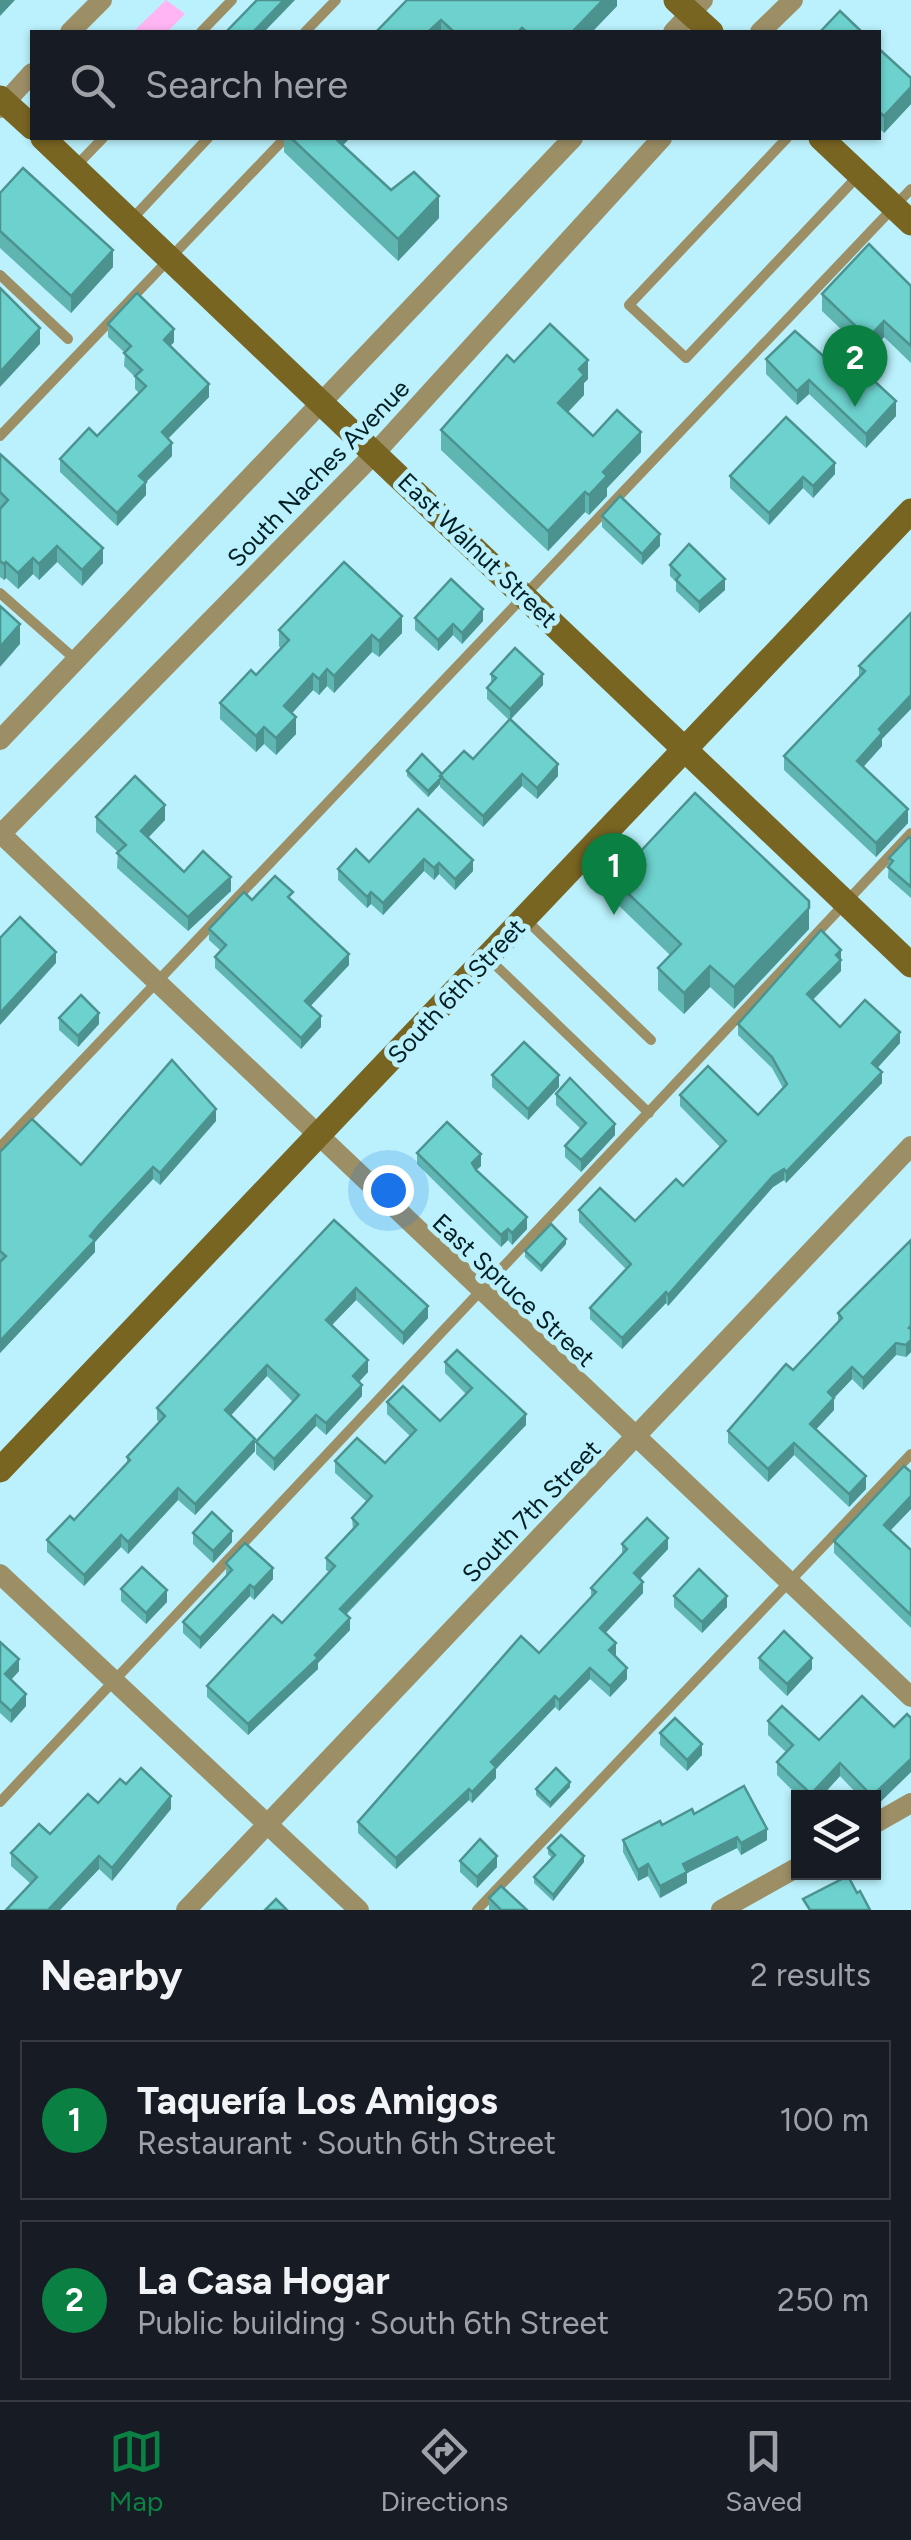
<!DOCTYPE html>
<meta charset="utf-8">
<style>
:root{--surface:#171b24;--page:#242831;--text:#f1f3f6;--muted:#9ea1a6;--line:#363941;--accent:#0b8043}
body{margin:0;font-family:Figtree,sans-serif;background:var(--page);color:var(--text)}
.controls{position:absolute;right:30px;bottom:30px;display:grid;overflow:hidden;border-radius:0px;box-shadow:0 2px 8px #0004}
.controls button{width:90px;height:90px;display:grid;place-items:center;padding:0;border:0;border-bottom:2px solid var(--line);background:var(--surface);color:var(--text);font:50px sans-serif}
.you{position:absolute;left:388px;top:1190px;width:35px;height:35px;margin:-25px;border:8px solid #fff;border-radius:50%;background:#1a73e8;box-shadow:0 0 0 15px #1a73e833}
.badge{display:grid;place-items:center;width:65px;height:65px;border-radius:50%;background:var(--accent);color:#fff;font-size:32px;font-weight:700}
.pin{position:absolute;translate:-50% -82px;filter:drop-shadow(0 2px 5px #0008)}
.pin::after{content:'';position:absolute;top:52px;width:35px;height:30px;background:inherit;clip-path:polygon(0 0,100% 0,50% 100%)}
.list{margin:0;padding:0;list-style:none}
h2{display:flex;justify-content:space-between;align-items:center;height:130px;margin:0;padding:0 40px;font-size:42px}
h2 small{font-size:32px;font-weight:400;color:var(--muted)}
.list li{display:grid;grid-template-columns:65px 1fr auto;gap:30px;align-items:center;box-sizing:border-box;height:160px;margin:0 20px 20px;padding:0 20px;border:2px solid var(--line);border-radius:0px}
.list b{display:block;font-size:38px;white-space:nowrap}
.list p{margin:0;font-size:32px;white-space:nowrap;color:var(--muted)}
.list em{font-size:32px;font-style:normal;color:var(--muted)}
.icon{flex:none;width:55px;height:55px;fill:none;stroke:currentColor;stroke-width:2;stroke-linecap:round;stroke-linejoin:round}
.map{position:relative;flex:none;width:911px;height:1910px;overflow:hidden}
.search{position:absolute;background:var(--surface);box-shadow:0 2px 8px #0004;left:30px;right:30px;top:30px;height:110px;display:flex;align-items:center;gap:25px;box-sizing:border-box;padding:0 35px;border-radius:0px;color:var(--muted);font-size:38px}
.sheet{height:490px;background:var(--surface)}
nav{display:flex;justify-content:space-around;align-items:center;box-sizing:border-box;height:140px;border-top:2px solid var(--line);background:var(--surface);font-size:28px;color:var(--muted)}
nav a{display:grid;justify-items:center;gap:5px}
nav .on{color:var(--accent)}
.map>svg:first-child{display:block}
</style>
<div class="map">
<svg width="911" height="1910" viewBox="0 0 911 1910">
<rect width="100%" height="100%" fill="#baf1fc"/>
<path fill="#ffb5f4" d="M166,0L185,14L167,32H133Z"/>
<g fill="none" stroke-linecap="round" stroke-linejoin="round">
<g stroke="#9c8f66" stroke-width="10">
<path d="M201,32L232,0"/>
<path d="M305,32L336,0"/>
<path d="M787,138L629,305L686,358L858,176"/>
<path d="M76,166L103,138"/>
<path d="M133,218L208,138"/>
<path d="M0,275L68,339"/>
<path d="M0,436L285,138"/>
<path d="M0,593L76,660"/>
<path d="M525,919L651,1040"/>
<path d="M488,958L649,1113"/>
<path d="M0,1147L911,189"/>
<path d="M0,1802L911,833"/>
<path d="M477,1910L911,1454"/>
</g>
<g stroke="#9c8f66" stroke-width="20">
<path d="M70,32L102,0"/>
<path d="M673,32L703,0"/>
<path d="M760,32L793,0"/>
<path d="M0,108L32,73"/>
<path d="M0,740L573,138"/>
<path d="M0,833L911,1697"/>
<path d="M0,835L376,452L662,138"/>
<path d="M0,1574L359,1910"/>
<path d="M874,1824L911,1803"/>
<path d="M186,1910L911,1146"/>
<path d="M721,1910L798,1867"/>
</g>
<g stroke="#796522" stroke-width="25">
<path d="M676,0L711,32"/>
<path d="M0,98L32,127"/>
<path d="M43,138L911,965"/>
<path d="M821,138L911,223"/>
<path d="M0,1470L911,511"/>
</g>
</g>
<g fill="#5eb5b1">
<path d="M407,0H617V6L592,32H376Z"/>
<path d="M878,48L911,78V104L884,133L878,127Z"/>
<path d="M284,138H350L343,145L391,190L439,218L398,261L284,152Z"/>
<path d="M0,193L113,267L71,313L0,248Z"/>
<path d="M911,286V363L884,337L868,355L822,311V294Z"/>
<path d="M108,324L174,342L170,346L209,397L168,438L172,456L146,482V495L117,526L60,472V459L97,436L139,393L135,389V377L124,366L125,353L108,337Z"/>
<path d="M766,359L846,376L896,416L866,448L809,394L797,405L766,374Z"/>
<path d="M514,362L588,379L584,383V395L567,412L593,436L641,452L607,488V496L589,515L585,512L548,551L441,450V430Z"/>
<path d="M0,454L103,563L82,586L57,562L39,580L33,574L18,589L6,578L4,580L0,577Z"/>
<path d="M835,474L813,498L803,488L769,525L730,488V476Z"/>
<path d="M602,516L660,546L642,565L602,527Z"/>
<path d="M670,565L725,590L699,613L676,591V582L670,576Z"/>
<path d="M911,613L882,739V746L863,767L908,823L876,857L784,770V756L859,677V666Z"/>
<path d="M415,618L483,621L462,644L453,635L438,651L415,630Z"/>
<path d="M279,630L402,633L379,657L372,652L334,693L327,686L319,695L313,690L292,713L296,734L276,755L264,744L256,752L220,719V703L256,675L281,649L279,646Z"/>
<path d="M491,674L543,685L511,719L558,776L537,799L522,786L483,827L440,787V784L428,797L407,776V771L442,774L473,759L509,720L487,699V688L491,683Z"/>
<path d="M418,809L473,871L455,890L439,874L434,880L424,871L383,915L371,904L367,908L338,880V869L369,862Z"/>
<path d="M96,817L165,820L148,838L184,872L231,891L188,931L117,868L118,852L96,832Z"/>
<path d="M911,839V898L888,878L889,858Z"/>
<path d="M614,880L809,929L734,1009L710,987L684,1014L658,990V968L670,955L614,901Z"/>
<path d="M252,900L293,902L349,965L310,1006L321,1027L301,1049L215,968V957L221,951L209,940V929Z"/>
<path d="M841,950V971L813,1000L840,1027L900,1043L877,1068L882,1083L786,1183L784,1180L773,1187L668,1306L666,1303L622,1349L590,1319V1308L626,1269L579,1222V1210L635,1221L683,1186L720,1147L680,1106V1095L758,1115L783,1088L772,1068L738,1035V1024Z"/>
<path d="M59,1018L99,1024L78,1047L59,1030Z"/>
<path d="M492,1075L559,1087L528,1120L492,1087Z"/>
<path d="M556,1094L615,1135L581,1172L565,1157V1146L581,1129L556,1105Z"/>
<path d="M216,1121L160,1185L153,1179L100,1235L95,1242V1252L0,1353V1152L81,1165Z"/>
<path d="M417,1153L481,1166L476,1170L527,1229L512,1245L508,1240L501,1247L417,1164Z"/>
<path d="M334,1220L428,1318L403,1345L356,1300L332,1325L368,1372L359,1382L362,1396L326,1435L316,1426L274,1471L256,1454V1442L293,1402L267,1376L230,1415L255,1451L195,1515L178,1500L128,1554L121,1547L84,1586L47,1552V1540L74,1520L127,1463V1457L160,1423L157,1420V1408Z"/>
<path d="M911,1240V1352L906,1357L896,1355L863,1390L852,1379L834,1398V1410L816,1429L866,1489L849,1507L794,1455L768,1482L728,1443V1431L793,1370L838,1323V1313Z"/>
<path d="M566,1244L541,1272L525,1257V1251Z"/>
<path d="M445,1362L526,1425L346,1615L350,1630L318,1663V1669L248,1735L207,1697V1686L282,1623L329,1572L326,1570V1558L353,1530L352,1518L367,1502L335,1473V1461L385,1463L410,1436L387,1414V1402L440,1421L466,1394L445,1373Z"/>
<path d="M911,1472V1509L890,1531L911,1550V1628L834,1553V1541Z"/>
<path d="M193,1533L232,1542L213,1563L193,1544Z"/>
<path d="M622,1544L668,1549L640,1579L643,1593L605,1633L627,1679L610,1697L590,1679L559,1711L555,1707L496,1769V1778L472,1803L469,1800L396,1869L358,1833V1822L539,1653L591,1597V1588L622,1555Z"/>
<path d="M226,1563L273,1579L254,1600L250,1596L200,1649L183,1633V1622L226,1576Z"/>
<path d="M121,1589L167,1602L146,1624L121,1601Z"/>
<path d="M674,1596L727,1607L702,1633L674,1607Z"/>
<path d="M0,1642L19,1671L11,1680L26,1706L11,1723L0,1713Z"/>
<path d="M759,1658L812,1669L787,1696L759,1669Z"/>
<path d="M911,1718V1772L874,1808V1798H861L840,1776L820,1798H800L777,1775V1762L786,1752L768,1735V1721L819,1740L894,1727Z"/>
<path d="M660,1733L702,1755L687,1771L660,1745Z"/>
<path d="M126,1784L171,1809L112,1881L99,1869L60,1910H6L31,1884L11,1866V1853L50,1834Z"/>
<path d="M570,1787L550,1808L536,1795V1789Z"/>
<path d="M694,1814L767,1840L741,1855L737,1848L687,1873V1883L660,1898L648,1876L638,1881L623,1852V1840Z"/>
<path d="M548,1848L584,1862L553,1901L534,1883V1877L552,1858L548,1854Z"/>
<path d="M460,1861L497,1867L477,1888L460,1872Z"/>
<path d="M489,1898L527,1910H489Z"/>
</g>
<g fill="#4c9390">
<path d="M0,0H15L0,16Z"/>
<path d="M284,0H295L264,32H253Z"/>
<path d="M603,0H617V6L592,32H572Z"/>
<path d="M441,20V32H428Z"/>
<path d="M911,87V104L884,133V116Z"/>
<path d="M332,138H350L332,156Z"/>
<path d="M439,196V218L398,261V239Z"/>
<path d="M113,250V267L71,313V296Z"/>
<path d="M884,321V337L868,355V338Z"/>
<path d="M40,328V344L0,387V372Z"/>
<path d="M174,329V342L164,353V340Z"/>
<path d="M588,360V379L584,383V395L558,423V403L579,369Z"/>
<path d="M809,380V394L797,405V391Z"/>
<path d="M209,384V397L162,445V432Z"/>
<path d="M896,401V416L866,448V434Z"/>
<path d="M641,432V452L607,488V496L589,515V495L603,472Z"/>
<path d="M172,443V456L139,489V476Z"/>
<path d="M835,463V474L813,498V486Z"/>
<path d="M803,477V488L769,525V513Z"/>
<path d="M146,482V495L117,526V513Z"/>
<path d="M585,492V512L548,551V531Z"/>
<path d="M660,534V546L642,565V554Z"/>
<path d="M57,546V562L39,580V564Z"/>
<path d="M103,548V563L82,586V570Z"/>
<path d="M33,558V574L18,589V573Z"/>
<path d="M6,562V578L4,580V564Z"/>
<path d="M725,579V590L699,613V602Z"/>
<path d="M483,609V621L462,644V633Z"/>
<path d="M402,616V633L379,657V641Z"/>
<path d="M20,624V644L0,667V647Z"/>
<path d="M453,624V635L438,651V640Z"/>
<path d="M372,635V652L334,693V676Z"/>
<path d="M327,669V686L319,695V679Z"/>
<path d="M313,674V690L284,722V706Z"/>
<path d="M543,674V685L510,720V709Z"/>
<path d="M911,695V709L882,739V746L857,774V761L879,729Z"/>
<path d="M296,717V734L276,755V738Z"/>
<path d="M264,727V744L256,752V736Z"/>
<path d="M558,764V776L537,799V788Z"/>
<path d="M522,774V786L483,827V816Z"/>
<path d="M440,778V784L428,797V791Z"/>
<path d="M165,805V820L141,845V831Z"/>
<path d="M908,809V823L876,857V843Z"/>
<path d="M424,859V871L383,915V903Z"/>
<path d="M473,860V871L455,890V879Z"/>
<path d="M439,863V874L434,880V868Z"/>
<path d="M231,877V891L188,931V917Z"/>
<path d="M371,892V904L367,908V897Z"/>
<path d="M809,901V929L734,1009V987Z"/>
<path d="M841,950V971L807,1005V994Z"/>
<path d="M56,952V963L0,1025V1013Z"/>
<path d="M349,954V965L305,1012V1001Z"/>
<path d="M710,966V987L684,1014V993Z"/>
<path d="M99,1013V1024L78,1047V1036Z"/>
<path d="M321,1016V1027L301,1049V1038Z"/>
<path d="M900,1032V1043L872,1074V1063Z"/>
<path d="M882,1072V1083L786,1183V1172Z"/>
<path d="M559,1075V1087L528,1120V1109Z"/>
<path d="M216,1109V1121L160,1185V1173Z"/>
<path d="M615,1124V1135L581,1172V1160Z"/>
<path d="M481,1154V1166L472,1174V1163Z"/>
<path d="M153,1167V1179L95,1242V1252L0,1353V1341L90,1236Z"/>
<path d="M784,1169V1180L773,1187L668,1306V1295L773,1176Z"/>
<path d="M527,1217V1229L512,1245V1233Z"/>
<path d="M508,1229V1240L501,1247V1235Z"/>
<path d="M566,1239V1244L541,1272V1266Z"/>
<path d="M356,1288V1300L326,1331V1320Z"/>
<path d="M666,1292V1303L622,1349V1338Z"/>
<path d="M428,1306V1318L403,1345V1333Z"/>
<path d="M911,1340V1352L906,1357V1345Z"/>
<path d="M896,1343V1355L863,1390V1378Z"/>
<path d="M368,1360V1372L353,1388V1376Z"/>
<path d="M267,1365V1376L225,1422V1410Z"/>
<path d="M852,1367V1379L834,1398V1410L810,1436V1424L828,1392Z"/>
<path d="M362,1385V1396L326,1435V1423Z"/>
<path d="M526,1414V1425L340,1620V1609Z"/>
<path d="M316,1415V1426L274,1471V1459Z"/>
<path d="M255,1439V1451L195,1515V1504Z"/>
<path d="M794,1443V1455L768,1482V1469Z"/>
<path d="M866,1476V1489L849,1507V1494Z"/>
<path d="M178,1488V1500L128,1554V1542Z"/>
<path d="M911,1496V1509L884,1537V1525Z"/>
<path d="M232,1531V1542L213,1563V1551Z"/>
<path d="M121,1535V1547L84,1586V1575Z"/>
<path d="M668,1538V1549L634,1585V1573Z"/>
<path d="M273,1568V1579L254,1600V1588Z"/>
<path d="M643,1582V1593L600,1639V1628Z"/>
<path d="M250,1585V1596L200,1649V1638Z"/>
<path d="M167,1590V1602L146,1624V1613Z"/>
<path d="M727,1596V1607L702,1633V1622Z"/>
<path d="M350,1618V1630L318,1663V1669L248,1735V1724Z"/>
<path d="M616,1643V1655L609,1662V1650Z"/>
<path d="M812,1658V1669L787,1696V1684Z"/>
<path d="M19,1659V1671L5,1686V1674Z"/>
<path d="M590,1668V1679L559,1711V1700Z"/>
<path d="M627,1668V1679L610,1697V1686Z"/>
<path d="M26,1694V1706L11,1723V1711Z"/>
<path d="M555,1696V1707L496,1769V1778L472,1803V1792L491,1762Z"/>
<path d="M702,1744V1755L687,1771V1760Z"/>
<path d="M911,1759V1772L874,1808L872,1796Z"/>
<path d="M840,1763V1776L820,1798H811V1794Z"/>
<path d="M570,1782V1787L550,1808V1803Z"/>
<path d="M469,1789V1800L396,1869V1858Z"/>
<path d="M171,1796V1809L112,1881V1868Z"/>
<path d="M767,1829V1840L741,1855V1843Z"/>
<path d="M737,1837V1848L687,1873V1883L660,1898V1886L683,1864Z"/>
<path d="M99,1856V1869L60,1910H48Z"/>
<path d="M497,1856V1867L477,1888V1877Z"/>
<path d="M584,1856V1862L553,1901V1895Z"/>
<path d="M648,1864V1876L638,1881V1870Z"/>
</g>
<g fill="#6dd2ce" stroke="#4c9390" stroke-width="2.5">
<path d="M257,0H284L253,32H226Z"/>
<path d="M407,0H603L572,32H527L522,28L518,32H454L441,20L428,32H376Z"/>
<path d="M840,11L862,32H820Z"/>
<path d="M878,48L911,78V87L884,116L878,111Z"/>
<path d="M291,138H335L391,190L414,172L439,196L398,239Z"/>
<path d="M23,168L113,250L71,296L0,231V193Z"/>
<path d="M869,244L911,286V346L884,321L868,338L822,294Z"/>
<path d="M0,288L40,328L0,372Z"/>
<path d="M137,293L174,329L164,340L209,384L162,432L172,443L139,476L146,482L117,513L60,459L89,428L97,436L146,386L135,376L142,370L124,353L131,346L108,324Z"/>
<path d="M550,324L588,360L579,369L584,375L558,403L593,436L617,410L641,432L603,472L607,476L589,495L585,492L548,531L441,430L507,355L514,362Z"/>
<path d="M795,331L846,376L857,365L896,401L866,434L809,380L797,391L766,359Z"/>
<path d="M786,417L835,463L813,486L803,477L769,513L730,476Z"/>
<path d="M0,454L103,548L82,570L57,546L39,564L33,558L18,573L6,562L4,564L0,561V509L8,500L0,492Z"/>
<path d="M620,496L660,534L642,554L602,516Z"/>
<path d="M689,544L725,579L699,602L676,580L680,575L670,565Z"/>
<path d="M344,562L402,616L379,641L372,635L334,676L327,669L319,679L313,674L284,706L296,717L276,738L264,727L256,736L220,703L251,670L256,675L289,640L279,630Z"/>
<path d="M451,579L483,609L462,633L453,624L438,640L415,618Z"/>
<path d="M0,606L20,624L0,647Z"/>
<path d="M911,613V695L879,729L882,733L857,761L908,809L876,843L784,756L865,671L859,666Z"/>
<path d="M515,648L543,674L510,709L487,688L496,678L491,674Z"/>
<path d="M510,719L558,764L537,788L522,774L483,816L440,776L464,751L473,759Z"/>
<path d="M422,754L442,774L440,776L442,777L428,791L407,771Z"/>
<path d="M135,776L165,805L141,831L184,872L203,851L231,877L188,917L117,853L126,845L96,817Z"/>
<path d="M695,793L809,901V908L734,987L710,966L684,993L658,968L681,944L614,880Z"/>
<path d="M418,809L473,860L455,879L439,863L434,868L424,859L383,903L371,892L367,897L338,869L356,849L369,862Z"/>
<path d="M909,837L911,839V887L888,867L893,861L889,858Z"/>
<path d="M275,876L293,892L288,897L349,954L305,1001L321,1016L301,1038L215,957L226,945L209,929L244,892L252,900Z"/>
<path d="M20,917L56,952L0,1013V938Z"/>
<path d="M821,930L841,950L836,955L841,960L807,994L840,1027L865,1000L900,1032L872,1063L882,1072L786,1172L784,1169L773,1176L668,1295L666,1292L622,1338L590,1308L631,1264L579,1210L600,1188L635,1221L676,1179L683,1186L726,1141L680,1095L708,1066L758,1115L787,1084L772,1057L738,1024Z"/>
<path d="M81,995L99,1013L78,1036L59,1018Z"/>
<path d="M524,1042L559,1075L528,1109L492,1075Z"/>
<path d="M172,1060L216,1109L160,1173L153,1167L100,1224L90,1236L95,1240L0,1341V1262L6,1256L0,1251V1152L32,1119L81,1165Z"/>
<path d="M570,1078L615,1124L581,1160L565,1146L586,1123L556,1094Z"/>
<path d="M447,1122L481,1154L472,1163L476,1170L527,1217L512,1233L508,1229L501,1235L417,1153Z"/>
<path d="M334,1220L428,1306L403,1333L356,1288L326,1320L368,1360L353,1376L362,1385L326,1423L316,1415L274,1459L256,1442L299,1395L267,1365L225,1410L255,1439L195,1504L178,1488L128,1542L121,1535L84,1575L47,1540L70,1516L74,1520L130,1460L127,1457L165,1416L157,1408Z"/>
<path d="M551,1224L566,1239L541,1266L525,1251Z"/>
<path d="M911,1240V1326L909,1328L911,1329V1340L906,1345L896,1343L863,1378L852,1367L828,1392L834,1398L810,1424L866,1476L849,1494L794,1443L768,1469L728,1431L786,1364L793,1370L842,1318L838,1313Z"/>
<path d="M457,1350L526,1414L340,1609L350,1618L315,1655L318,1658L248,1724L207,1686L273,1615L282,1623L335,1566L326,1558L358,1524L352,1518L372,1496L335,1461L357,1438L385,1463L416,1430L387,1402L403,1386L440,1421L472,1388L445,1362Z"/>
<path d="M904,1466L911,1472V1496L884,1525L911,1550V1615L834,1541Z"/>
<path d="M212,1512L232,1531L213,1551L193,1533Z"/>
<path d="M647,1518L668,1538L634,1573L643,1582L600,1628L616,1643L609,1650L627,1668L610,1686L590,1668L559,1700L555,1696L491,1762L496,1767L472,1792L469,1789L396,1858L358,1822L521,1636L539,1653L596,1592L591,1588L627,1549L622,1544Z"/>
<path d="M245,1543L273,1568L254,1588L250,1585L200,1638L183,1622L232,1570L226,1563Z"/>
<path d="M142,1567L167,1590L146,1613L121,1589Z"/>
<path d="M699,1569L727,1596L702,1622L674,1596Z"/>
<path d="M784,1631L812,1658L787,1684L759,1658Z"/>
<path d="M0,1642L19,1659L5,1674L26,1694L11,1711L0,1701Z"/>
<path d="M862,1696L894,1727L907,1714L911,1718V1759L872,1796L840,1763L811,1794L777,1762L793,1745L768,1721L782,1706L819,1740Z"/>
<path d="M675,1718L702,1744L687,1760L660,1733Z"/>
<path d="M141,1768L171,1796L112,1868L99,1856L48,1910H6L37,1877L11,1853L39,1824L50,1834L88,1794L98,1803L120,1779L126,1784Z"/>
<path d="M556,1768L570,1782L550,1803L536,1789Z"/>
<path d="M744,1786L767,1829L741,1843L737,1837L683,1864L687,1872L660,1886L648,1864L638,1870L623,1840L660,1821L662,1825L692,1809L694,1814Z"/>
<path d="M561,1835L584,1856L553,1895L534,1877L555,1855L548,1848Z"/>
<path d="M480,1839L497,1856L477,1877L460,1861Z"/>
<path d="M848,1876L857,1893L860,1891L870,1910H810L803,1899Z"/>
<path d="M501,1886L527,1910H501L489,1898Z"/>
<path d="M276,1899L287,1910H265Z"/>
</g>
<g text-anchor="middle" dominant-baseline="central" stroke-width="10" stroke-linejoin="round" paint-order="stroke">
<g font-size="25" fill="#001e23" stroke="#baf1fc">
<text transform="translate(318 473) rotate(-46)">South Naches Avenue</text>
<text transform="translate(478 550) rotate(44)">East Walnut Street</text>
<text transform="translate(456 991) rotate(-47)">South 6th Street</text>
<text transform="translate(514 1290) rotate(43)">East Spruce Street</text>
<text transform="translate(531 1511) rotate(-46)">South 7th Street</text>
</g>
</g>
</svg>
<div class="controls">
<button><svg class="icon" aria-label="layers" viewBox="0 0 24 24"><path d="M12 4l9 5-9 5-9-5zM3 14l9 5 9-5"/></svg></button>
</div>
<div class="you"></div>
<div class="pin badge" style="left:614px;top:915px">1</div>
<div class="pin badge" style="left:855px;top:407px">2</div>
<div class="search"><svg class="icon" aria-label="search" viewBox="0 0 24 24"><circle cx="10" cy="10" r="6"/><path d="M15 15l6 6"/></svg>Search here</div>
</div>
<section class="sheet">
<h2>Nearby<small>2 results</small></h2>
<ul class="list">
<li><span class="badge">1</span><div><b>Taquería Los Amigos</b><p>Restaurant · South 6th Street</p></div><em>100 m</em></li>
<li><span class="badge">2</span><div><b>La Casa Hogar</b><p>Public building · South 6th Street</p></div><em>250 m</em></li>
</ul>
</section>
<nav>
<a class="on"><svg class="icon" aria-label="map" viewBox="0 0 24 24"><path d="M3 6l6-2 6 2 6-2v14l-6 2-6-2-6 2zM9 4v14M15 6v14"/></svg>Map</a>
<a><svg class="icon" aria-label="directions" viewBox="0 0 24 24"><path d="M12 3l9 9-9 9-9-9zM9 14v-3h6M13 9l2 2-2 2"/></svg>Directions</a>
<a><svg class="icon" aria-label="saved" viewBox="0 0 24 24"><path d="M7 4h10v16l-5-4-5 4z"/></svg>Saved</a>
</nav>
